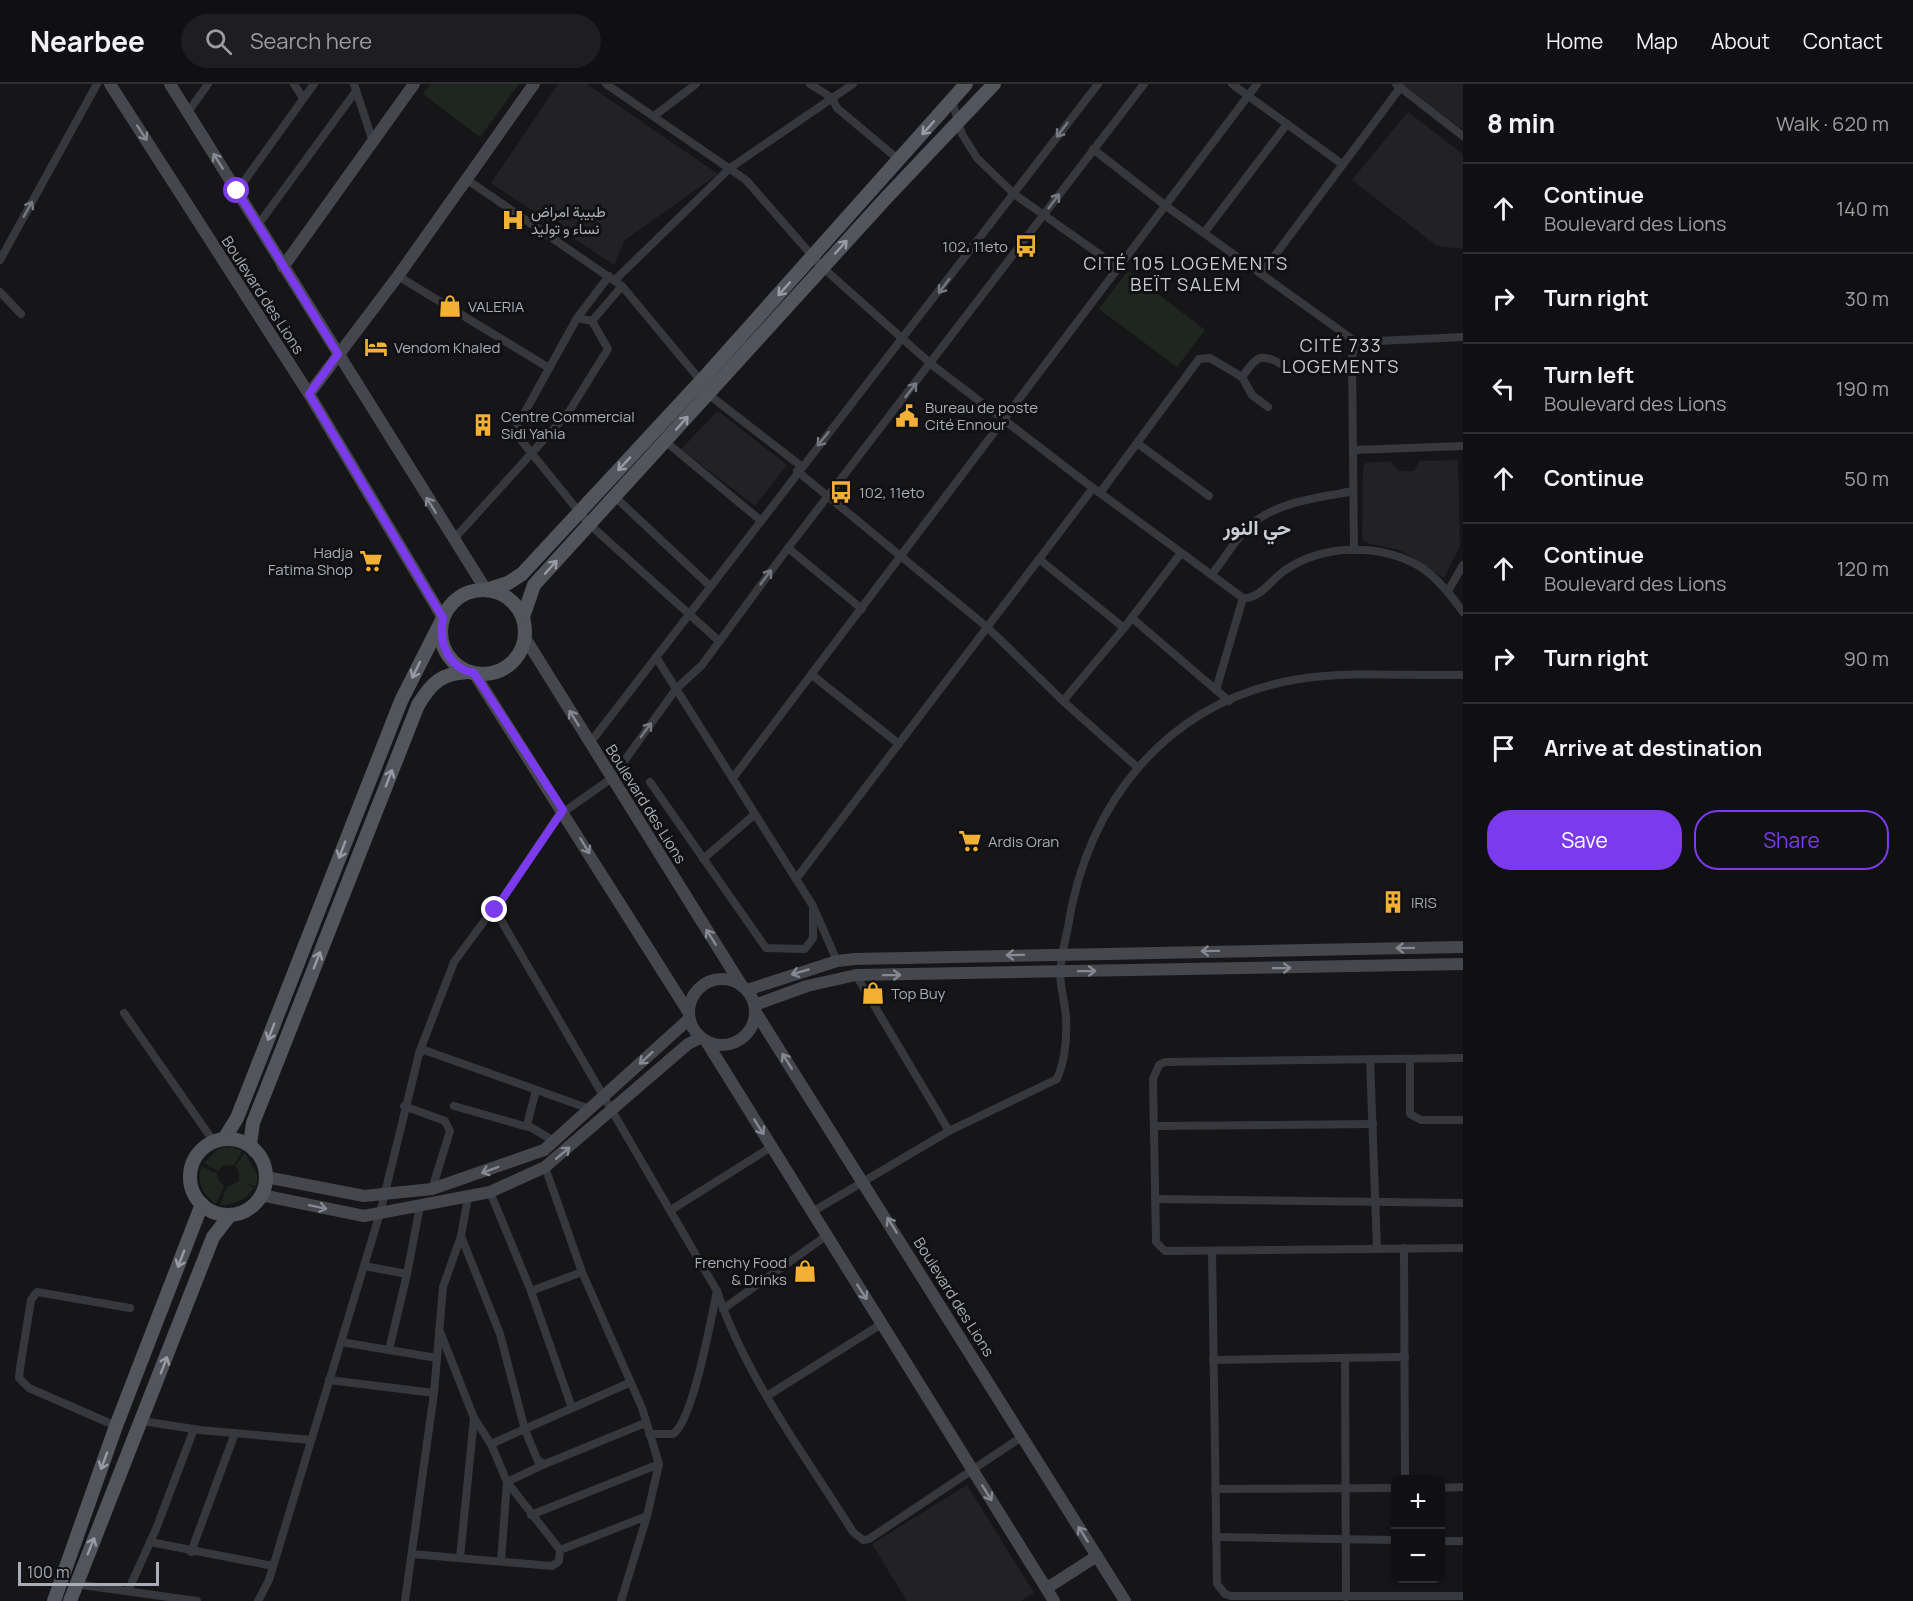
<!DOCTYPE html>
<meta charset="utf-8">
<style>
:root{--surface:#101012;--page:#1e1e20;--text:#f1f3f6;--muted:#9c9d9f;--line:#303032;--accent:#7c3aed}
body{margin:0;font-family:Manrope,Vazirmatn,sans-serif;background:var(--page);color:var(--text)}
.controls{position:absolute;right:18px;bottom:18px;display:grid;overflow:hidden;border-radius:12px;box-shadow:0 2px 4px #0004}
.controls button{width:54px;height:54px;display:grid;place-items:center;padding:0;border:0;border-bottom:2px solid var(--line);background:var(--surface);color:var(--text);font:30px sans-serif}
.scale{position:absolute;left:18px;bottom:15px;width:141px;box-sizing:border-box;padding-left:6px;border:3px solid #a8adb8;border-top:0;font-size:16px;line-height:21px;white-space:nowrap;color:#a8adb8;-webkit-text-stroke:4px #111113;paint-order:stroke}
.stop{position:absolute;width:18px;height:18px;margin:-14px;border:4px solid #7c3aed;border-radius:50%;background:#fff}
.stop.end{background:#7c3aed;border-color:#fff;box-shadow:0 2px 6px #0008}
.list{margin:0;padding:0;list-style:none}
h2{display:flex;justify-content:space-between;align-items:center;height:78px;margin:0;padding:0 24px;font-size:26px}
h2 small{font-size:20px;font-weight:400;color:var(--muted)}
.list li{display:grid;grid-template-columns:39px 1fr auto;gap:18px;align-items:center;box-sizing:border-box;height:90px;padding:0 24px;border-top:2px solid var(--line)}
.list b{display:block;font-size:22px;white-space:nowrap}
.list p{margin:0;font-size:20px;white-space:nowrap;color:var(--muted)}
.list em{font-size:20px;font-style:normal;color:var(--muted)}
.actions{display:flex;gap:12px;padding:18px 24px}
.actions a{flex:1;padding:14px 0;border:2px solid var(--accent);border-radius:24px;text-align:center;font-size:21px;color:var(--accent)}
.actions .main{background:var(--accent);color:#fff}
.icon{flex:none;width:33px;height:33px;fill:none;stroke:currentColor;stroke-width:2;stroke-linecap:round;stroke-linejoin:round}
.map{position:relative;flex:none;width:1463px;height:1517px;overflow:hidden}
header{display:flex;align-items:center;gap:36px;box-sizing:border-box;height:84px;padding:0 30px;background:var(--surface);border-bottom:2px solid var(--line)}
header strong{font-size:28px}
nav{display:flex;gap:33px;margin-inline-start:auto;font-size:21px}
.search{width:420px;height:54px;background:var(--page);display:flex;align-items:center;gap:15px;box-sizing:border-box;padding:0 21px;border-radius:33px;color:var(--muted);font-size:22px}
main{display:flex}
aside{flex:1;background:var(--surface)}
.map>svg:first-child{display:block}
</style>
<header>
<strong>Nearbee</strong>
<div class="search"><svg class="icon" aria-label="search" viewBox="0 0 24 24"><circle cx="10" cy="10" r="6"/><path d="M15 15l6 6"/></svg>Search here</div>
<nav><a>Home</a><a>Map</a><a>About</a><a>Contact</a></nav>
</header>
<main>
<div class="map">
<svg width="1463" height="1517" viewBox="0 0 1463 1517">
<rect width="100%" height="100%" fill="#161618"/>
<g fill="#222225">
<path d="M558,0H587L718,90L625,156L614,181L491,99Z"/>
<path d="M1403,0H1463V46Z"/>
<path d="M1408,28L1463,70V165L1437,162L1352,96Z"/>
<path d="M718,327L787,381L755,422L681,365Z"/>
<path d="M1458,376L1460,462L1444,494L1400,466L1367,459L1362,455L1363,382L1366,379L1390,377L1399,387H1414L1420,377Z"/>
<path d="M967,1401L1034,1509L1021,1517H907L872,1460Z"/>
</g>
<g fill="#1e261f">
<path d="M430,0H519L480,53L423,10Z"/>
<path d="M1128,187L1205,246L1177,283L1099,225Z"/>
<path d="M232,1063L242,1067L234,1081L223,1082L218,1087L204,1079L219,1064Z"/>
<path d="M245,1069L258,1092L256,1102L247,1100L254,1104C246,1116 234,1121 220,1121L227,1103L239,1097L243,1098L239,1096V1087L235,1082Z"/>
<path d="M201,1082L217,1090L219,1097L224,1102L216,1120C202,1111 197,1098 201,1082Z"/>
</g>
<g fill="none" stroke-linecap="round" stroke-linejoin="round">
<g stroke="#37383d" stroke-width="8">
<path d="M294,0L303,14"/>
<path d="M354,0L373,58"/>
<path d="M606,0L746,96L822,183L931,280L1085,398L1243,514C1259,516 1272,495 1284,487C1322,460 1379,459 1419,482C1437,493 1451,511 1463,528"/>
<path d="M810,0L832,14L837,24L899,76"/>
<path d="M1232,0L1342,80"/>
<path d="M1396,0L1463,52"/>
<path d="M952,17L962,50L977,74L1014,110L1119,184"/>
<path d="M188,28L208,0"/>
<path d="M654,32L696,0"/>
<path d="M1093,65L1166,122L1356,258L1463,253"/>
<path d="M237,107L314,0"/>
<path d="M258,141L356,7"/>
<path d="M1204,149L1287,40"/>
<path d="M0,176L97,0"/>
<path d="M1261,190L1400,4"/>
<path d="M398,192L549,284"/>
<path d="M615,196L730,84L853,0"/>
<path d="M622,202L701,297"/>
<path d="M0,208L21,230"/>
<path d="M577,234L609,192"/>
<path d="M592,237L577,234L516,344V350L589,440L719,557"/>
<path d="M1242,293L1252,311L1268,323"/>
<path d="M708,310L801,382"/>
<path d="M665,357L760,436"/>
<path d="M1137,359L1209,412"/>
<path d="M1354,366L1463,362"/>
<path d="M797,387L987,543L1063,617L1137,683"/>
<path d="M1100,409L1199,275L1210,274L1242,293C1256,275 1258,267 1281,280"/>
<path d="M614,412L710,502"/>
<path d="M453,456L568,329L608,265L592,237L622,202L466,95"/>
<path d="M788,464L862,525"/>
<path d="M1354,466L1352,273L1356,258"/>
<path d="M1039,475L1124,544"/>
<path d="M1213,489C1225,474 1236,454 1251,441C1277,417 1320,414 1353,407"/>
<path d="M1448,507L1463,481"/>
<path d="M1132,534L1229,617"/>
<path d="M656,573L813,822L837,877"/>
<path d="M812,591L899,660"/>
<path d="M1216,606L1243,514"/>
<path d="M1063,617L1124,544L1181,469"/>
<path d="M590,659L1098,0"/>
<path d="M733,694L1257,0"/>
<path d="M650,698L766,864L805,865L813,854V825"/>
<path d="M703,775L754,731"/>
<path d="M796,795L1093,404"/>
<path d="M856,891L949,1047"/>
<path d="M124,929L214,1058"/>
<path d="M419,969L454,878L496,821"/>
<path d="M1463,974L1165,978L1159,981L1153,995L1156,1158L1165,1167L1463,1164"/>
<path d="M1370,975L1377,1165"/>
<path d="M1410,975V1030L1421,1036H1463"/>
<path d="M536,1006L527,1041L554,1057"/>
<path d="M404,1022L445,1037L450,1047L432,1105"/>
<path d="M454,1022L528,1043"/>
<path d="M1154,1042L1373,1040"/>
<path d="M545,1083L582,1188L642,1324L659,1380L647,1432L621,1517"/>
<path d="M490,1108L531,1207L572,1324"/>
<path d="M1155,1115L1463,1119"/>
<path d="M671,1126L771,1063"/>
<path d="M812,1128L949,1047L1057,995C1065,977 1067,953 1066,933C1065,918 1060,903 1060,888C1061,873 1065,857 1068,843C1087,717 1169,616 1299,595C1352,587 1409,592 1463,591"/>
<path d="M461,1152L500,1250L525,1346L538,1377L545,1380L645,1339"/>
<path d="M1404,1164L1405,1396"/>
<path d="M1212,1167L1217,1500L1225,1510L1231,1512H1463"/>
<path d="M364,1182L407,1190"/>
<path d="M531,1207L582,1188"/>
<path d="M723,1225L826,1152"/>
<path d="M341,1258L437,1274"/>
<path d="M389,1266L407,1190L420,1122"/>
<path d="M1345,1274L1346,1513"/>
<path d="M1213,1276L1405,1273"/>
<path d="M329,1296L434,1309"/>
<path d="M767,1312L883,1239"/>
<path d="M142,1337L200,1346L311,1356"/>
<path d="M116,1342L29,1304L19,1294L20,1284L31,1216L37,1208L130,1224"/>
<path d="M649,1350H673C693,1337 711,1235 717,1207"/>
<path d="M1023,1352L869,1455L863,1456L853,1448C805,1371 746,1294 717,1207L495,826L558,732L612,694L676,605L702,581L788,464L1144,0"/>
<path d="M491,1360L629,1299"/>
<path d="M1440,1404L1463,1403"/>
<path d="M1215,1405L1396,1404"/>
<path d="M531,1431L659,1380"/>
<path d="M1216,1453L1396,1456"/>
<path d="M1440,1457H1463"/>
<path d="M150,1458L273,1482"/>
<path d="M560,1466L647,1432"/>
<path d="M191,1468L235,1349"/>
<path d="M412,1470L552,1482L559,1477L560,1466L507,1398L491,1360L474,1334L439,1245"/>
<path d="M460,1474L474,1334"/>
<path d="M501,1477L507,1398L545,1380"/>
<path d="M75,1500L197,1517"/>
<path d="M128,1507L156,1445L194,1345"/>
<path d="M258,1517L269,1496L380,1129L419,970L424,966L590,1025"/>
<path d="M405,1517L434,1309L443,1203L461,1152L468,1113"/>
</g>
<g stroke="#45474d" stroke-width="12">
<path d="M110,0L309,310L443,534"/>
<path d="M170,0L486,506"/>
<path d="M283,183L414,0"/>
<path d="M309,310L398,192L534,0"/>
<path d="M525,554L742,902"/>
<path d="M474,589L689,929"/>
<circle cx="722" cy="928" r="33"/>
<path d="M747,906L837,877L855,875L1463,863"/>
<path d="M755,921L807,902L856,891L1463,880"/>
<path d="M755,927L1125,1517"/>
<path d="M706,957L1054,1517"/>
<path d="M266,1093L364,1112L432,1105L544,1066L689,935"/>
<path d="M261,1111L364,1132L490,1108L545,1083L688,960L700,954"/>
<path d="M1047,1504L1097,1472"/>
</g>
<g stroke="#53555c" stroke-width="14">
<circle cx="483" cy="548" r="42"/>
<path d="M486,506L508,499L522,490L701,297L966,0"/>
<path d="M523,533L534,501L886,114L994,0"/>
<path d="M224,1055L237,1034L401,617L443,534"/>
<circle cx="228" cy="1093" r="38"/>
<path d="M255,1067L250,1060L253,1039L418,621C432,598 442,589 469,588"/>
<path d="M54,1517L116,1342L202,1120"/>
<path d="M70,1517L213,1153L230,1131"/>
</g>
</g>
<defs><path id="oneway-shaft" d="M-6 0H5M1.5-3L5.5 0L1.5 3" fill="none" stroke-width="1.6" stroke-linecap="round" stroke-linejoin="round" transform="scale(1.5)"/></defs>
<g stroke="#979ba6">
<use href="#oneway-shaft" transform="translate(928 44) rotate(132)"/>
<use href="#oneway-shaft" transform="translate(841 163) rotate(-48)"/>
<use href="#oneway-shaft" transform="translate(784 205) rotate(132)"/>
<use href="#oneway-shaft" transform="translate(682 339) rotate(-48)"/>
<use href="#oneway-shaft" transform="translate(624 380) rotate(133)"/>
<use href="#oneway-shaft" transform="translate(551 483) rotate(-48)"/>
<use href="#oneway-shaft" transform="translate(416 586) rotate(116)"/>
<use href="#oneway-shaft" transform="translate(389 694) rotate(-69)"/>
<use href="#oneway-shaft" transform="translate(342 766) rotate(111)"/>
<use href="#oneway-shaft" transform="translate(317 876) rotate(-69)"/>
<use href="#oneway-shaft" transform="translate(271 948) rotate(111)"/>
<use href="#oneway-shaft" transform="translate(181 1175) rotate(111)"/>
<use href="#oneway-shaft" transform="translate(164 1281) rotate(-69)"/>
<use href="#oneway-shaft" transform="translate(104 1377) rotate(110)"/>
<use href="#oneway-shaft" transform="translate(91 1462) rotate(-68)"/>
</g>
<g stroke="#757881">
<use href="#oneway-shaft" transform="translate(1062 46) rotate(127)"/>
<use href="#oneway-shaft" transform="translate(1054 117) rotate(-53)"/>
<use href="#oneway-shaft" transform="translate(28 125) rotate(-61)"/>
<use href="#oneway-shaft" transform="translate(944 202) rotate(127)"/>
<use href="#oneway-shaft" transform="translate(911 306) rotate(-52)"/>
<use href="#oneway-shaft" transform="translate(823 355) rotate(129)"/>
<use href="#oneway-shaft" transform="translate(766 493) rotate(-53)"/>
<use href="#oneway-shaft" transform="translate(646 646) rotate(-54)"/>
</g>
<g stroke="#858993">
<use href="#oneway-shaft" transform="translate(142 49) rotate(57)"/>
<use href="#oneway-shaft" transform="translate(218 77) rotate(-122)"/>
<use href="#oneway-shaft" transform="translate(431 421) rotate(-122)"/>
<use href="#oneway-shaft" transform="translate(574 634) rotate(-122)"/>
<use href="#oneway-shaft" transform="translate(585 762) rotate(59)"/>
<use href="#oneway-shaft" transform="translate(711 853) rotate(-122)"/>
<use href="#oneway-shaft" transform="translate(1405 864) rotate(179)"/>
<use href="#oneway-shaft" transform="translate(1210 867) rotate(179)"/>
<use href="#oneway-shaft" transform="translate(1015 871) rotate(179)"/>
<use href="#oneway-shaft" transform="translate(1282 884) rotate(-1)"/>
<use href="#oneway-shaft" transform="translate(1087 887) rotate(-1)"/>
<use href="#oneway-shaft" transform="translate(800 888) rotate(164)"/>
<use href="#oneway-shaft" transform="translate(892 891) rotate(-1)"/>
<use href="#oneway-shaft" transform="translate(646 974) rotate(138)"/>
<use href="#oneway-shaft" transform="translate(787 977) rotate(-122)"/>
<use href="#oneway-shaft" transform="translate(759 1043) rotate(58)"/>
<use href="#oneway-shaft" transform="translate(563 1069) rotate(-40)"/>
<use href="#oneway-shaft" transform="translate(490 1086) rotate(160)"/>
<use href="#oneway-shaft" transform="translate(318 1123) rotate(12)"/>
<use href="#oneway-shaft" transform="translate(892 1141) rotate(-122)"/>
<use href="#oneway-shaft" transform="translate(862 1208) rotate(57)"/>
<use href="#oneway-shaft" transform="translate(987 1409) rotate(58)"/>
<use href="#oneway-shaft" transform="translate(1083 1450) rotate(-122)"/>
</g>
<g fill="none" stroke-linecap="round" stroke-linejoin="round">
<path stroke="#7c3aed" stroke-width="8" d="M237,107L338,270L309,310L443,534C438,558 448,584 474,589L563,726L495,826"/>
</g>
<defs>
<g id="hospital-bare" transform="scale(1.8)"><path d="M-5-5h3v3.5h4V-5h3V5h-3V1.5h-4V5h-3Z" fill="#f2b134" stroke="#111113" stroke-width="2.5" paint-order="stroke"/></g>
<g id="bus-bare" transform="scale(1.8)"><path d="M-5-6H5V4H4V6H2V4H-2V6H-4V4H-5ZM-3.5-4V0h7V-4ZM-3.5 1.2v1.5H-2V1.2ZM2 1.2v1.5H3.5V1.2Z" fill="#f2b134" stroke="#111113" stroke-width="2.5" paint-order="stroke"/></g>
<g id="shop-bare" transform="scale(1.8)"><path d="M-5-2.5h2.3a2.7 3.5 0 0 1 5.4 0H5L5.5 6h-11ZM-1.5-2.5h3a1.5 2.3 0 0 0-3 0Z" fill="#f2b134" stroke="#111113" stroke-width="2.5" paint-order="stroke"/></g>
<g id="hotel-bare" transform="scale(1.8)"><path d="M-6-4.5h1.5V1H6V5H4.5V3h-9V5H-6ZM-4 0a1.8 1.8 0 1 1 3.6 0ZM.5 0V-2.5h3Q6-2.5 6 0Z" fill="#f2b134" stroke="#111113" stroke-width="2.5" paint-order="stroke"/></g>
<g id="civic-bare" transform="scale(1.8)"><path d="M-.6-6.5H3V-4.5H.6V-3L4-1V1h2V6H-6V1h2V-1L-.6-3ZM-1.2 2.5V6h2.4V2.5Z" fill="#f2b134" stroke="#111113" stroke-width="2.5" paint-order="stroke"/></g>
<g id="building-bare" transform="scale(1.8)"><path d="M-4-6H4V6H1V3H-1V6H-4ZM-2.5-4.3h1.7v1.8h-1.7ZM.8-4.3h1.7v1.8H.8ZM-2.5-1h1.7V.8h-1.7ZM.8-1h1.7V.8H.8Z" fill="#f2b134" stroke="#111113" stroke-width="2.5" paint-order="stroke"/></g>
<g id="supermarket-bare" transform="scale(1.8)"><path d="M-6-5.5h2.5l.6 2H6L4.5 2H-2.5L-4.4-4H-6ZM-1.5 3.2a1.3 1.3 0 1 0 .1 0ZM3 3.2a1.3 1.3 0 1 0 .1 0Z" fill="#f2b134" stroke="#111113" stroke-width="2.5" paint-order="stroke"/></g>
</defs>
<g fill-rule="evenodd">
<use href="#hospital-bare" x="513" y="136"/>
<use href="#bus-bare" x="1026" y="162"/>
<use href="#shop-bare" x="450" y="222"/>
<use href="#hotel-bare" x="376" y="263"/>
<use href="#civic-bare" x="907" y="332"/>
<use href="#building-bare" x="483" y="341"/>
<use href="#bus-bare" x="841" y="408"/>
<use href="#supermarket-bare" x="371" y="477"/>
<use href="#supermarket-bare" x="970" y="757"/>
<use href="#building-bare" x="1393" y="818"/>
<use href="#shop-bare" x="873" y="909"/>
<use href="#shop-bare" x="805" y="1187"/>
</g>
<g text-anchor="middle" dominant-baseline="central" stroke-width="6" stroke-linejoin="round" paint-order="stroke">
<g font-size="15" fill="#a8adb8" stroke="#111113" text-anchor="start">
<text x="531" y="127">طبيبة امراض<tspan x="531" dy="17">نساء و توليد</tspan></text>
<text x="1008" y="162" text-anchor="end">102، 11eto</text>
<text x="468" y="222">VALERIA</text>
<text x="394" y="263">Vendom Khaled</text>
<text x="925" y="323">Bureau de poste<tspan x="925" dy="17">Cité Ennour</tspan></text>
<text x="501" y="332">Centre Commercial<tspan x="501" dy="17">Sidi Yahia</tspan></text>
<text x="859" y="408">102, 11eto</text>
<text x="353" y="468" text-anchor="end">Hadja<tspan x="353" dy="17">Fatima Shop</tspan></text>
<text x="988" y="757">Ardis Oran</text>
<text x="1411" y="818">IRIS</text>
<text x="891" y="909">Top Buy</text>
<text x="787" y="1178" text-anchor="end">Frenchy Food<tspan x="787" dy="17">&amp; Drinks</tspan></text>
</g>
<g font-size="15" fill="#a8adb8" stroke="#111113">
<text transform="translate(263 211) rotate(57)">Boulevard des Lions</text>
<text transform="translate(646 720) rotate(58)">Boulevard des Lions</text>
<text transform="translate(954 1213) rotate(58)">Boulevard des Lions</text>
</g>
<g font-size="18" letter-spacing="1.5" fill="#c9ccd4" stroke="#111113">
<text x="1186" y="179">CITÉ 105 LOGEMENTS<tspan x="1186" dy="21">BEÏT SALEM</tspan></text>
<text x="1341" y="261">CITÉ 733<tspan x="1341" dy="21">LOGEMENTS</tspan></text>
</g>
<g font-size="21" font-weight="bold" fill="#c9ccd4" stroke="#111113">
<text x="1257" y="443">حي النور</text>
</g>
</g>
</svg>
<div class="controls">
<button>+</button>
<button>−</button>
</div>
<div class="scale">100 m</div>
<div class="stop" style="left:237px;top:107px"></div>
<div class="stop end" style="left:495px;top:826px"></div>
</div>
<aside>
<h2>8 min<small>Walk · 620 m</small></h2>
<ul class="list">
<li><svg class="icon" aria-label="ahead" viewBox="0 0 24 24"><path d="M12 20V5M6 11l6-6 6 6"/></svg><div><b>Continue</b><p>Boulevard des Lions</p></div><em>140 m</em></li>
<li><svg class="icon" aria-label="right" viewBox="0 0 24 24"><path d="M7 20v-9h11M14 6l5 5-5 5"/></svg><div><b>Turn right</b></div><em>30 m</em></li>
<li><svg class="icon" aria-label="left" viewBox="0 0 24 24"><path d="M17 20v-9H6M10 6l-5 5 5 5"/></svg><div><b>Turn left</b><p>Boulevard des Lions</p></div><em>190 m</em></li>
<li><svg class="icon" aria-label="ahead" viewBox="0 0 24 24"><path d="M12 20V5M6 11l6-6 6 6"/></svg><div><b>Continue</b></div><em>50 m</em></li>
<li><svg class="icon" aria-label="ahead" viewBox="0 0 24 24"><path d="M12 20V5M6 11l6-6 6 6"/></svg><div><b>Continue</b><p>Boulevard des Lions</p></div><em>120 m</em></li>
<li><svg class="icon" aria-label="right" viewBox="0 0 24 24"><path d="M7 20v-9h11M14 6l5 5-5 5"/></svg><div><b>Turn right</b></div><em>90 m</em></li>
<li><svg class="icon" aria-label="arrive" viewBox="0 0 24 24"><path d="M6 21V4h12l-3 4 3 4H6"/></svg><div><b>Arrive at destination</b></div></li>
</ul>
<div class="actions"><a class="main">Save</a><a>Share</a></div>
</aside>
</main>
